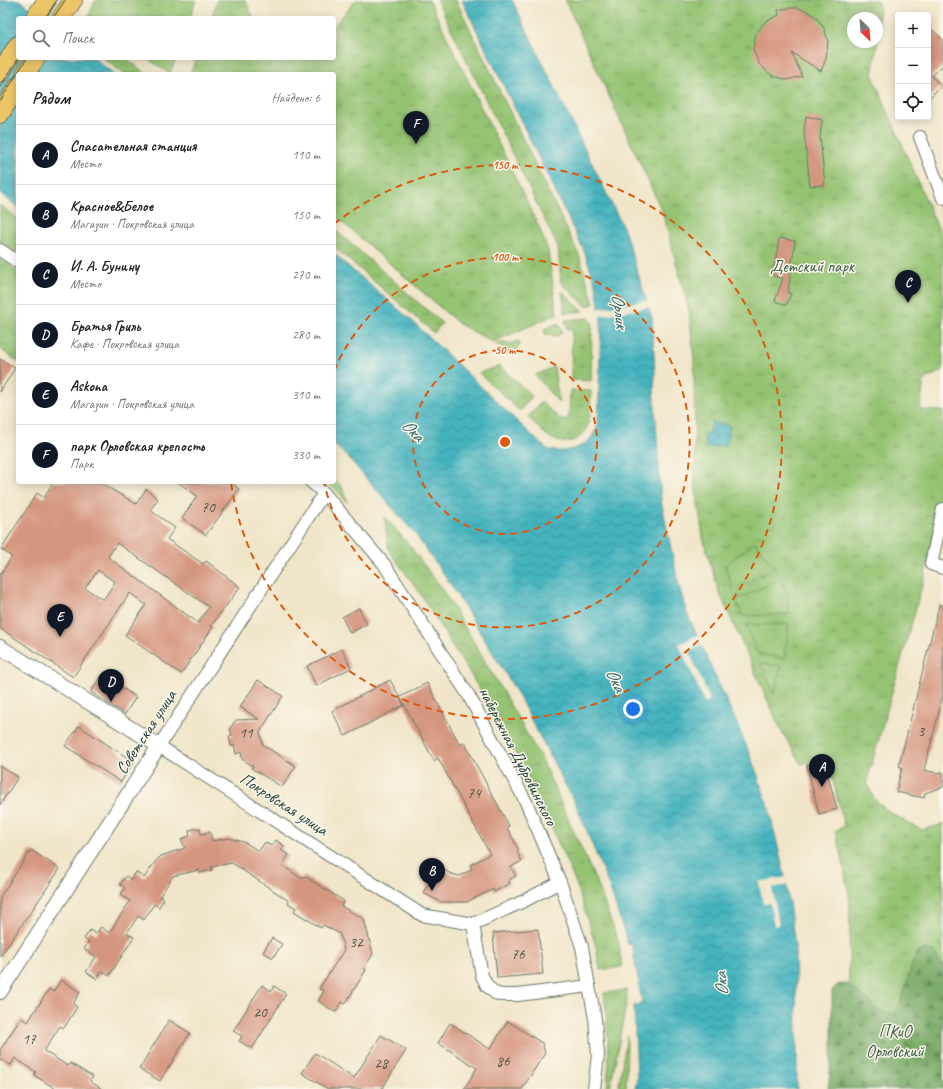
<!DOCTYPE html>
<html lang="ru">
<meta charset="utf-8">
<style>
:root{--surface:#fff;--page:#f6f6f6;--text:#222;--muted:#767676;--line:#e0e0e0;--accent:#111827}
body{margin:0;font-family:Caveat,sans-serif;background:var(--page);color:var(--text)}
.controls{position:absolute;right:12px;top:12px;display:grid;overflow:hidden;border-radius:4px;box-shadow:0 2px 10px #0003}
.controls button{width:36px;height:36px;display:grid;place-items:center;padding:0;border:0;border-bottom:1px solid var(--line);background:var(--surface);color:var(--text);font:20px sans-serif}
.compass{position:absolute;left:847px;top:12px;width:36px;height:36px;border-radius:50%;background:var(--surface);box-shadow:0 2px 10px #0003;rotate:155deg}
.you{position:absolute;left:633px;top:709px;width:14px;height:14px;margin:-10px;border:3px solid #fff;border-radius:50%;background:#1a73e8;box-shadow:0 0 0 6px #1a73e833}
.badge{display:grid;place-items:center;width:26px;height:26px;border-radius:50%;background:var(--accent);color:#fff;font-size:13px;font-weight:700}
.pin{position:absolute;translate:-50% -33px;filter:drop-shadow(0 1px 2px #0008)}
.pin::after{content:'';position:absolute;top:21px;width:14px;height:12px;background:inherit;clip-path:polygon(0 0,100% 0,50% 100%)}
.list{margin:0;padding:0;list-style:none}
h2{display:flex;justify-content:space-between;align-items:center;height:52px;margin:0;padding:0 16px;font-size:17px}
h2 small{font-size:13px;font-weight:400;color:var(--muted)}
.list li{display:grid;grid-template-columns:26px 1fr auto;gap:12px;align-items:center;box-sizing:border-box;height:60px;padding:0 16px;border-top:1px solid var(--line)}
.list b{display:block;font-size:15px;white-space:nowrap}
.list p{margin:0;font-size:13px;white-space:nowrap;color:var(--muted)}
.list em{font-size:13px;font-style:normal;color:var(--muted)}
.icon{flex:none;width:22px;height:22px;fill:none;stroke:currentColor;stroke-width:2;stroke-linecap:round;stroke-linejoin:round}
.map{position:relative;flex:none;width:943px;height:1089px;overflow:hidden}
.search{position:absolute;background:var(--surface);box-shadow:0 2px 10px #0003;left:16px;top:16px;width:320px;height:44px;display:flex;align-items:center;gap:10px;box-sizing:border-box;padding:0 14px;border-radius:4px;color:var(--muted);font-size:15px}
.panel{position:absolute;background:var(--surface);box-shadow:0 2px 10px #0003;left:16px;top:72px;width:320px;height:412px;border-radius:4px}
.map>svg:first-child{display:block}
</style>
<div class="map">
<svg width="943" height="1089" viewBox="0 0 943 1089">
<defs>
<pattern id="grass-tufts" width="24" height="20" patternUnits="userSpaceOnUse"><rect width="24" height="20" fill="#94c372"/><path d="M3 7l-1-3M5 7V3M7 7l1-3M15 17l-1-3M17 17v-4M19 17l1-3" fill="none" stroke="#78a05e"/></pattern>
<pattern id="forest-firs" width="22" height="20" patternUnits="userSpaceOnUse"><rect width="22" height="20" fill="#77a964"/><path d="M5 1l3.5 6h-7zM16 11l3.5 6h-7z" fill="#618b53"/></pattern>
<pattern id="water-waves" width="16" height="10" patternUnits="userSpaceOnUse"><rect width="16" height="10" fill="#44b3be"/><path d="M0 5q4-4 8 0t8 0" fill="none" stroke="#38939b"/></pattern>
</defs>
<rect width="100%" height="100%" fill="#fbf7ec"/>
<filter id="ink" filterUnits="userSpaceOnUse"><feTurbulence type="fractalNoise" baseFrequency=".025" numOctaves="2"/><feDisplacementMap in="SourceGraphic" scale="8" xChannelSelector="R" yChannelSelector="G"/><feConvolveMatrix kernelMatrix="1 2 1 2 8 2 1 2 1" color-interpolation-filters="sRGB"/></filter>
<filter id="wash" filterUnits="userSpaceOnUse"><feTurbulence type="fractalNoise" baseFrequency=".012" numOctaves="4" result="noise"/><feDisplacementMap in="SourceGraphic" scale="16" xChannelSelector="R" yChannelSelector="G"/><feGaussianBlur stdDeviation="0.9" result="paint"/><feColorMatrix in="noise" values="0 0 0 0 0 0 0 0 0 0 0 0 0 0 0 0 0 1.4 0 .05"/><feComposite in="paint" operator="in"/></filter>
<g filter="url(#wash)">
<rect width="100%" height="100%" fill="#f0e5c8"/>
<g fill="url(#grass-tufts)" stroke="#5a8053" fill-rule="evenodd">
<path d="M96,0H196L190,18H90L88,17Z"/>
<path d="M217,0H245L254,18H211Z"/>
<path d="M356,0H429L539,227L548,251L557,314L493,342L459,324L334,215V74H190L196,58H334V26Z"/>
<path d="M437,0H456L579,255L594,304L586,306L561,283L558,247Z"/>
<path d="M565,0H876L879,6L878,40L872,74L943,240V370L924,380L920,410L943,411V490L924,579L867,781C869,786 871,794 874,798C885,812 907,822 922,830L943,824V1089L848,1016L850,901L841,852L835,831L844,826L828,760L823,758L801,764L781,730L719,592L703,538L695,485L694,360L689,310L662,211ZM853,18H877V42H853Z"/>
<path d="M103,58H126L146,74H124Z"/>
<path d="M147,58H176L170,74Z"/>
<path d="M0,205L18,219V238L16,240L18,242V254L0,241Z"/>
<path d="M334,229L442,323L434,333L334,247Z"/>
<path d="M0,258L18,271V362L0,349Z"/>
<path d="M562,291L583,311L565,313Z"/>
<path d="M589,318L592,323L591,381L571,380L572,329L568,330L565,320Z"/>
<path d="M558,323L562,332L557,336L546,335L544,329Z"/>
<path d="M518,341L520,345L514,354L496,344L500,342L510,344Z"/>
<path d="M499,366L532,396L520,411L479,373Z"/>
<path d="M554,367L559,403L535,375Z"/>
<path d="M570,390L591,391C590,402 591,415 588,425C586,431 582,436 577,439C556,450 541,430 528,417L541,402L561,420H566L569,416Z"/>
<path d="M334,480L342,487L347,502L338,492L327,482H334Z"/>
<path d="M384,516L409,545L442,589L472,639L542,760L599,888L619,944L622,967L600,970L596,946L577,886L537,794L523,767L480,690L416,587L389,551Z"/>
<path d="M626,990L627,1000L610,1089H607C610,1057 608,1025 604,993Z"/>
<path d="M627,1036L626,1089H618Z"/>
</g>
<path fill="url(#forest-firs)" stroke="#4b734c" d="M927,949L936,954L943,969V1089H828L832,1052V990L837,985L845,983L868,1000L876,1009L890,1014L900,1004L916,952Z"/>
<g fill="#94c372" stroke="#5a8053">
<path d="M755,542L774,568L733,590L725,566Z"/>
<path d="M781,579L787,594L790,614L742,616L736,600Z"/>
<path d="M789,624L784,659L757,653L746,625Z"/>
<path d="M761,663L781,667L774,694Z"/>
</g>
<g fill="url(#water-waves)" stroke="#327879">
<path d="M0,0H20L43,18H18V58H94L114,74H18V207L0,193Z"/>
<path d="M462,0H512L624,229L652,318L655,374L654,390L661,500L678,582L686,611L742,735L758,776L769,809L786,881L795,944L797,1029V1089H635L637,1076L634,1006L642,1002L632,945L628,944L609,886L577,807L516,691L451,585L416,535L345,454L334,445V254L410,319L540,443C543,445 545,448 548,449C561,454 581,449 590,439C593,435 596,430 598,425L601,320L596,285L584,251Z"/>
<path d="M712,422L730,426L726,446L706,448L704,436L710,430Z"/>
</g>
<g fill="#f0e5c8">
<path d="M649,300L650,307L598,316L597,309Z"/>
<path d="M699,635L703,644L689,651L710,700L705,703L679,644Z"/>
<path d="M787,877L789,885L772,888L779,925L774,926L770,903L763,904L759,882Z"/>
</g>
<g id="blocks">
<g fill="#d5967f" fill-rule="evenodd">
<path d="M788,8H798L807,11L816,17L824,28L828,41L826,59L821,71L792,53L802,76L787,80L771,75L759,64L753,49L756,33L765,22L779,15L778,10Z"/>
<path d="M928,25L943,40V65L932,76L941,86L928,99Z"/>
<path d="M806,116L822,120L820,137L825,185L810,186L804,132Z"/>
<path d="M779,238L795,241L788,293L791,294L786,305L775,301L783,278L773,276Z"/>
<path d="M0,359L15,368L0,392Z"/>
<path d="M53,482H99L136,504L146,489L158,499L150,510L175,528L167,539L203,564L206,561L240,587L211,626L213,627L181,674L125,635L146,605L130,593L73,677L0,628V575L12,557L1,549L37,493L44,498ZM117,543L209,607L198,623L108,557ZM98,570L115,582L103,600L85,588Z"/>
<path d="M178,482H230L239,489L206,535L182,518L197,496Z"/>
<path d="M939,605H943V696L924,770L937,773L943,772V787L925,793L924,798L896,792L902,767L899,766Z"/>
<path d="M359,608L367,624L350,633L342,617Z"/>
<path d="M342,649L351,668L316,686L307,666Z"/>
<path d="M102,675L136,697L125,714L91,692Z"/>
<path d="M258,680L283,696L260,732L263,745L296,766L282,787L251,768L253,766L242,759L241,752L236,754L234,745L231,746L229,736H232L230,728L236,720L259,719L240,707Z"/>
<path d="M390,680L404,705L345,736L332,711Z"/>
<path d="M427,683L460,745L464,742L509,826L507,827L519,851L517,852L522,861L511,867L516,876L508,880L510,883L494,892L493,889L467,902H441L423,893L439,867L451,874L460,876L472,869L470,865L490,854L438,758L434,761L400,697Z"/>
<path d="M79,726L134,762L121,782L65,746Z"/>
<path d="M824,761L837,809L819,814L807,765Z"/>
<path d="M0,766L18,777L0,805Z"/>
<path d="M200,828L201,834L210,832L212,841L229,838L244,842L259,851L265,842L271,846L276,840L284,846L281,850L289,855L282,865L302,879L304,876L344,901L341,906L364,919L373,954L364,968L366,970L345,1004L342,1002L335,1012L318,1001L324,991L319,989L344,950L340,934L323,925L321,928L294,911L296,908L288,903L289,901L232,863L211,867L212,870L200,873L199,870L173,876L160,896L164,899L159,907L154,904L144,920L138,916L127,933L134,937L109,976L102,971L97,979L86,972L96,957L84,949L89,942L84,939L90,930L96,934L101,927L109,933L130,901L121,895L125,888L120,884L126,876L131,880L136,872L144,878L155,862L161,856L185,848L181,839L190,836L189,830Z"/>
<path d="M31,850L60,869L0,957V897Z"/>
<path d="M538,929L543,974L497,978L493,933Z"/>
<path d="M272,938L282,944L273,958L263,952Z"/>
<path d="M61,980L80,992L73,1004L77,1007L64,1028L60,1026L44,1051L68,1066L70,1063L93,1077L90,1081L102,1089H56L34,1075L36,1072L15,1058L11,1065L0,1059V1050L21,1018L28,1022L49,989L53,992Z"/>
<path d="M262,985L271,991L274,986L286,994L252,1049L239,1041L242,1036L233,1031Z"/>
<path d="M169,1020L190,1033L160,1081L139,1069Z"/>
<path d="M508,1021L542,1043L545,1053L522,1089H464L477,1068L438,1043L450,1023L490,1049Z"/>
<path d="M381,1035L406,1050L382,1089H328L302,1073L315,1053L354,1078Z"/>
</g>
</g>
</g>
<g filter="url(#ink)">
<use href="#blocks" fill-opacity="0" stroke="#687868" stroke-width="1"/>
<g fill="none" stroke-linecap="round" stroke-linejoin="round">
<g stroke="#687868" stroke-width="14">
<g id="minor">
<path d="M920,137L943,198"/>
<path d="M0,250L18,262"/>
<path d="M311,482L324,493L384,564L469,696L526,802L560,882L582,947L595,1019L598,1055L594,1089"/>
<path d="M324,493L159,746L422,915L473,924L524,901L560,882"/>
<path d="M943,509L931,564L943,568"/>
<path d="M473,924L482,976L487,986L495,993L501,995H518L589,986"/>
</g>
</g>
<g stroke="#687868" stroke-width="16">
<path id="tertiary" d="M0,647L159,746L0,992"/>
</g>
<g stroke="#687868" stroke-width="20">
<g id="primary">
<path d="M35,18L47,0"/>
<path d="M61,18L73,0"/>
<path d="M0,73L18,45"/>
<path d="M25,74L36,58"/>
<path d="M0,114L18,86"/>
</g>
</g>
<use href="#minor" stroke="#fff" stroke-width="12"/>
<use href="#tertiary" stroke="#fff" stroke-width="14"/>
<use href="#primary" stroke="#edc569" stroke-width="18"/>
<g stroke="#1f3d34" stroke-width="1">
<path d="M45,18L57,0"/>
<path d="M53,18L65,0"/>
<path d="M0,87L19,58"/>
<path d="M0,101L27,58"/>
</g>
</g>
</g>
<g fill="none" stroke="#de580e" stroke-width="2" stroke-dasharray="7 5">
<circle cx="505" cy="442" r="92"/>
<path d="M334 371A185 185 0 1 1 324 482"/>
<path d="M334 224A277 277 0 1 1 231 483"/>
</g>
<g text-anchor="middle" dominant-baseline="central" stroke-width="3" stroke-linejoin="round" paint-order="stroke">
<g font-size="15" fill="#4c5347">
<text x="208" y="507">70</text>
<text x="921" y="731">3</text>
<text x="246" y="733">11</text>
<text x="474" y="793">74</text>
<text x="356" y="942">32</text>
<text x="518" y="954">76</text>
<text x="260" y="1012">20</text>
<text x="29" y="1039">17</text>
<text x="503" y="1061">86</text>
<text x="381" y="1063">28</text>
</g>
<g font-size="17" fill="#3c5e44" stroke="#fbf7ec">
<text x="812" y="266">Детский парк</text>
<text x="895" y="1031">ПКиО<tspan x="895" dy="20">Орловский</tspan></text>
</g>
<g font-size="17" fill="#1f3d34" stroke="#fbf7ec">
<text transform="translate(146 732) rotate(-57)">Советская улица</text>
<text transform="translate(518 756) rotate(63)">набережная Дубровинского</text>
<text transform="translate(284 804) rotate(33)">Покровская улица</text>
</g>
<g font-size="18" font-style="italic" fill="#2a605d" stroke="#fbf7ec">
<text transform="translate(620 311) rotate(82)">Орлик</text>
<text transform="translate(413 430) rotate(44)">Ока</text>
<text transform="translate(616 680) rotate(64)">Ока</text>
<text transform="translate(721 984) rotate(-95)">Ока</text>
</g>
</g>
<circle cx="505" cy="442" r="6" fill="#de580e" stroke="#fbf7ec" stroke-width="2"/>
<g font-size="12" text-anchor="middle" font-weight="bold" fill="#de580e" stroke="#fbf7ec" stroke-width="3" stroke-linejoin="round" paint-order="stroke">
<text x="505" y="169">150 m</text>
<text x="505" y="261">100 m</text>
<text x="505" y="354">50 m</text>
</g>
</svg>
<div class="controls">
<button>+</button>
<button>−</button>
<button><svg class="icon" aria-label="locate" viewBox="0 0 24 24"><circle cx="12" cy="12" r="6"/><path d="M12 2v4M12 18v4M2 12h4M18 12h4"/></svg></button>
</div>
<svg class="compass" viewBox="-18 -18 36 36"><path d="M0-13l5 13h-10z" fill="#e53935"/><path d="M0 13l5-13h-10z" fill="#767676"/></svg>
<div class="you"></div>
<div class="pin badge" style="left:822px;top:787px">A</div>
<div class="pin badge" style="left:432px;top:891px">B</div>
<div class="pin badge" style="left:908px;top:303px">C</div>
<div class="pin badge" style="left:111px;top:702px">D</div>
<div class="pin badge" style="left:60px;top:637px">E</div>
<div class="pin badge" style="left:416px;top:144px">F</div>
<div class="search"><svg class="icon" aria-label="search" viewBox="0 0 24 24"><circle cx="10" cy="10" r="6"/><path d="M15 15l6 6"/></svg>Поиск</div>
<section class="panel">
<h2>Рядом<small>Найдено: 6</small></h2>
<ul class="list">
<li><span class="badge">A</span><div><b>Спасательная станция</b><p>Место</p></div><em>110 m</em></li>
<li><span class="badge">B</span><div><b>Красное&amp;Белое</b><p>Магазин · Покровская улица</p></div><em>150 m</em></li>
<li><span class="badge">C</span><div><b>И. А. Бунину</b><p>Место</p></div><em>270 m</em></li>
<li><span class="badge">D</span><div><b>Братья Гриль</b><p>Кафе · Покровская улица</p></div><em>280 m</em></li>
<li><span class="badge">E</span><div><b>Askona</b><p>Магазин · Покровская улица</p></div><em>310 m</em></li>
<li><span class="badge">F</span><div><b>парк Орловская крепость</b><p>Парк</p></div><em>330 m</em></li>
</ul>
</section>
</div>
